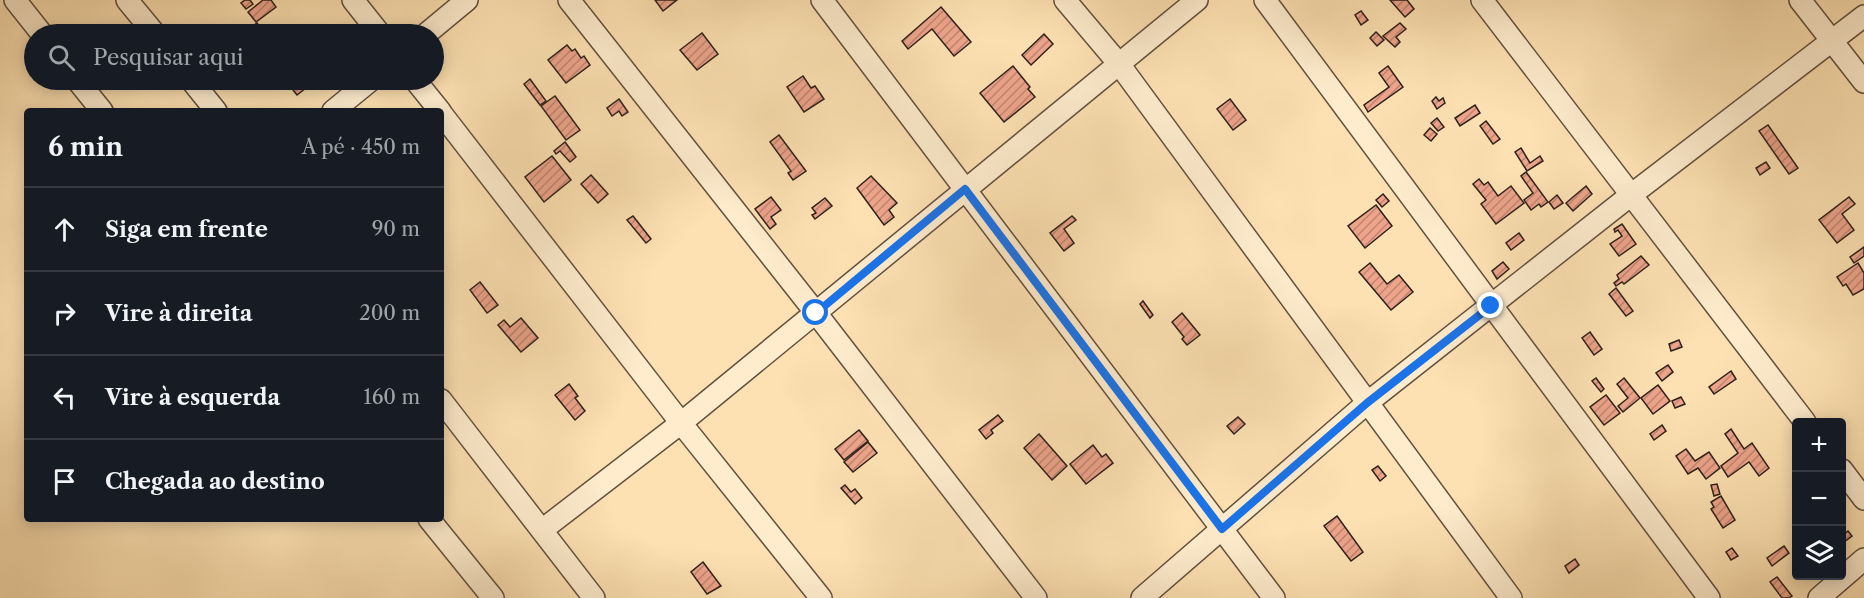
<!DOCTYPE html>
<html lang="pt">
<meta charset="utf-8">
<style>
:root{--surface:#171b24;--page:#20242c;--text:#f1f3f6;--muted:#9ea1a6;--line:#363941}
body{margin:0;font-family:"Libre Caslon Text",serif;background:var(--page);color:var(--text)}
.controls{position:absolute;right:18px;bottom:18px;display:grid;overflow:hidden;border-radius:6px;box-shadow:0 3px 15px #0003}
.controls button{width:54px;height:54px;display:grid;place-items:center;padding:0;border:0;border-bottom:2px solid var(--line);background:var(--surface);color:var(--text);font:30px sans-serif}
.stop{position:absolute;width:18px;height:18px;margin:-14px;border:4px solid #1a73e8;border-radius:50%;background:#fff}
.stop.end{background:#1a73e8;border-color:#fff;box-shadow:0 2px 6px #0008}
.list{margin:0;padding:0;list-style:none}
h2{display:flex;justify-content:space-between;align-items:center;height:78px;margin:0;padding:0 24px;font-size:26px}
h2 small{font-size:20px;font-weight:400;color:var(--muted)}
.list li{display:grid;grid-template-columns:39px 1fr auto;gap:18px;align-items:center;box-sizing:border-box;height:84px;padding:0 24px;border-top:2px solid var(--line)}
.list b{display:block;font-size:22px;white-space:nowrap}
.list em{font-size:20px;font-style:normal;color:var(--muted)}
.icon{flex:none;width:33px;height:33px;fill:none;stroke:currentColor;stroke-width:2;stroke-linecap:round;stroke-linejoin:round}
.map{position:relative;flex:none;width:1864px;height:598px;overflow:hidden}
.search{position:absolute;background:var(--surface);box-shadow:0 3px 15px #0003;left:24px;top:24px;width:420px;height:66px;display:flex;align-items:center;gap:15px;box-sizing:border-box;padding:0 21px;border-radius:33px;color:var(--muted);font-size:22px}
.panel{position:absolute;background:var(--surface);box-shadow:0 3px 15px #0003;left:24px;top:108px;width:420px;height:414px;border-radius:6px}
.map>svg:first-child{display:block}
</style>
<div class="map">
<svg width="1864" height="598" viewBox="0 0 1864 598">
<defs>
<pattern id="building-hatch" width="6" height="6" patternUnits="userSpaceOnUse" patternTransform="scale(1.5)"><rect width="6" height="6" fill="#eda48b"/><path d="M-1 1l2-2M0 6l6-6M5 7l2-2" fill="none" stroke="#c08571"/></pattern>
</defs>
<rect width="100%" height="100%" fill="#fde1b2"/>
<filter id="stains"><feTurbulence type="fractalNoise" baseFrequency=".00333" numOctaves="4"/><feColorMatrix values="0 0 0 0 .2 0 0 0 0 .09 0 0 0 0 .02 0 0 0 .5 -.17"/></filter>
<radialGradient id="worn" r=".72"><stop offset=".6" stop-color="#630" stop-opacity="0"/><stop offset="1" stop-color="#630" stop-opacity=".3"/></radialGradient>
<g fill="url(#building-hatch)" stroke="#2e2019" stroke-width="1.5">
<path d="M245,0H250L253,4L246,9L241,3Z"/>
<path d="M263,0H271L276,7L256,22L248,12Z"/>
<path d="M655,0H677L663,11Z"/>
<path d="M1390,0H1407L1414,9L1405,17Z"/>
<path d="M941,7L971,42L954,56L932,29L908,49L902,41Z"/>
<path d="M1361,11L1368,20L1361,25L1355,15Z"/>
<path d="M257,23L265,34H247L245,32Z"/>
<path d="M1400,23L1406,29L1396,37L1400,42L1395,47L1383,36Z"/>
<path d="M1376,32L1384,40L1377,46L1370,38Z"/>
<path d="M702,33L718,54L697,70L680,50Z"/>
<path d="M1044,34L1053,44L1031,65L1022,55Z"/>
<path d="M567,45L572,51L575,49L581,58L584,56L590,65L566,83L548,60Z"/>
<path d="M1013,66L1030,87L1028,89L1035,97L1004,122L980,93Z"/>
<path d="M1388,66L1403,87L1368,112L1364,105L1389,87L1379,73Z"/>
<path d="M803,76L811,88L815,86L824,99L804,112L787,87Z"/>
<path d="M530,79L546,101L540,105L524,84Z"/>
<path d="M285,80H299L306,88L297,95Z"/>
<path d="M555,96L580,130L566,140L541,106Z"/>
<path d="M1436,97L1439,101L1443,98L1445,103L1437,109L1432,101Z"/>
<path d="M619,99L628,112L622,116L619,111L612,116L607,108Z"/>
<path d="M1230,99L1246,120L1233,130L1217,109Z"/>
<path d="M1475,105L1480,113L1460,126L1455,118Z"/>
<path d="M1437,118L1444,127L1438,131L1431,123Z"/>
<path d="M1486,121L1500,139L1493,144L1480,126Z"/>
<path d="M1768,125L1798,168L1789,174L1759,131Z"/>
<path d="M1430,128L1437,134L1431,141L1424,135Z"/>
<path d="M779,135L806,171L793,180L788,173L791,171L770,142Z"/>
<path d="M565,142L576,157L570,162L560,151L556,154L554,151Z"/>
<path d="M1521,148L1530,163L1540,156L1543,161L1527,171L1515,152Z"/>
<path d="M552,156L571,180L544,202L525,177Z"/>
<path d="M1766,162L1770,168L1760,175L1756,168Z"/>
<path d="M1526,172L1548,202L1541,207L1539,204L1531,210L1524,200L1533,193L1521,176Z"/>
<path d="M591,175L608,194L598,203L581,184Z"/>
<path d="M871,176L897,203L889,210L894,217L884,225L857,188Z"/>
<path d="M1479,179L1484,185L1488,182L1498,196L1511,186L1524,203L1496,224L1481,204L1486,200L1473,184Z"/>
<path d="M1586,186L1592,194L1573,211L1566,203Z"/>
<path d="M1383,194L1389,201L1382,207L1376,200Z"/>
<path d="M1557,195L1563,203L1554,209L1549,202Z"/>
<path d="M771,197L781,210L771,217L776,224L770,229L755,209Z"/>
<path d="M1849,197L1855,204L1842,214L1854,230L1837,243L1819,220Z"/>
<path d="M825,198L832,206L815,219L812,215L816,213L812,208Z"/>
<path d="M1376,205L1392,226L1365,248L1348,226Z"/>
<path d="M633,216L651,239L646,243L627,220Z"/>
<path d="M1072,216L1076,220L1064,229L1074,243L1064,251L1050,233Z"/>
<path d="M1622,224L1636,244L1619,256L1610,244L1622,236L1618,230L1615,232L1614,229Z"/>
<path d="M1519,233L1524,240L1511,250L1506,243Z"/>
<path d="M1864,247V256L1854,263L1850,257Z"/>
<path d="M1641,256L1649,265L1624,284L1622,282L1616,286L1614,283L1619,279L1617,275Z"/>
<path d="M1503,262L1509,269L1497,279L1492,271Z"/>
<path d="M1370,263L1387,284L1399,275L1413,292L1391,310L1359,272Z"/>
<path d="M1858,263L1864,273V289L1853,295L1846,284L1843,286L1837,277Z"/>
<path d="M480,282L498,305L487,313L470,290Z"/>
<path d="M1616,288L1633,311L1626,316L1609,294Z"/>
<path d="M1143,301L1153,315L1150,318L1140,304Z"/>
<path d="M1182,313L1200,335L1187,345L1182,339L1184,337L1172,322Z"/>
<path d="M521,318L538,338L521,352L498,325L504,320L510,327Z"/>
<path d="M1590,332L1602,349L1594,355L1582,338Z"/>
<path d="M1679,340L1682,347L1671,351L1669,344Z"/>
<path d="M1668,365L1673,372L1662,381L1656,373Z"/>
<path d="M1731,371L1736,379L1714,394L1709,387Z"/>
<path d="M1596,378L1604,389L1601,392L1592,381Z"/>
<path d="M1624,378L1640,398L1623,412L1618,406L1628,398L1617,384Z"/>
<path d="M569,384L578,396L575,398L585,411L575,420L555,395Z"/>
<path d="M1658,385L1670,401L1653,414L1641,398Z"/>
<path d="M1606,395L1620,413L1604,425L1590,407Z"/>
<path d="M1681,397L1685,404L1675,408L1672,401Z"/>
<path d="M998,415L1003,421L991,430L993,433L986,439L979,430Z"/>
<path d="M1238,417L1245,424L1234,434L1227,426Z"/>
<path d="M1662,425L1666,431L1654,440L1650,434Z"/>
<path d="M1731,429L1744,449L1752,443L1769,468L1759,476L1749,462L1728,477L1721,466L1738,453L1725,434Z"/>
<path d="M859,430L868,441L844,460L835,449Z"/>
<path d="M1039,434L1067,466L1052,480L1024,448Z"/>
<path d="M868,442L877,453L853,472L844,462Z"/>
<path d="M1093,445L1102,457L1106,454L1113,463L1086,484L1070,464Z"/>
<path d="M1686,449L1695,461L1709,452L1720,468L1706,479L1698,468L1688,474L1676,456Z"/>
<path d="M1378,466L1386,476L1380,481L1372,470Z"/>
<path d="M1717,484L1720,494L1714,496L1711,485Z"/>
<path d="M845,485L851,492L855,489L862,498L855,504L841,488Z"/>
<path d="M1721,496L1735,520L1723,528L1711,509L1714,507L1711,502Z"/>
<path d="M1337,516L1363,552L1351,561L1324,526Z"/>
<path d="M1848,531L1852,536L1844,542L1842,536Z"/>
<path d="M1784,546L1789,553L1772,566L1767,558Z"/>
<path d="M1732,548L1738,556L1731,560L1726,552Z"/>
<path d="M1575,559L1579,565L1569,573L1565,566Z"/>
<path d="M703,562L721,586L707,594L691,572Z"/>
<path d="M1777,577L1792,596L1789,598H1782L1770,582Z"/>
</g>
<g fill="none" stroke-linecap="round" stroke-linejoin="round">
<g stroke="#62503f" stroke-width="24">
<g id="minor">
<path d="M15,0L42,34"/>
<path d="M127,0L155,34"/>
<path d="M353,0L380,34"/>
<path d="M569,0L816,313L1036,598"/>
<path d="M822,0L1274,598"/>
<path d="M1065,0L1119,64L1511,598"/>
<path d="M1265,0L1709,598"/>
<path d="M1482,0L1805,422"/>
<path d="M1800,0L1864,82"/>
<path d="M426,34L467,0"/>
<path d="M77,80L102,111"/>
<path d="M191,80L216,111"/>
<path d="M415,80L440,111"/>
<path d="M333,111L371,80"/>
<path d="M441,113L681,423L821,598"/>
<path d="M441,400L594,598"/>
<path d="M1842,470L1864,499"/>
<path d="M429,519L493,598"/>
<path d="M542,530L681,423L1197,0"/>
<path d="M1142,598L1367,403L1631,195L1864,16"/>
<path d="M1819,598L1864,559"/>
</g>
</g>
<use href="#minor" stroke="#feeccd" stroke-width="21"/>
</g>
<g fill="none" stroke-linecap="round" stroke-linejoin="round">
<path stroke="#1a73e8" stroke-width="8" d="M816,313L965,189L1222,529L1367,403L1491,306"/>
</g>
<rect width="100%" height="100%" filter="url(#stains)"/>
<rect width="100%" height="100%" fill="url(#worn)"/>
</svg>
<div class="controls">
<button>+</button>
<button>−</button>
<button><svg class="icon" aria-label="layers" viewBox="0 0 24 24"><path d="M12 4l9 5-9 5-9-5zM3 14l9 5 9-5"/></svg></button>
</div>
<div class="stop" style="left:816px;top:313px"></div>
<div class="stop end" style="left:1491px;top:306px"></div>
<div class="search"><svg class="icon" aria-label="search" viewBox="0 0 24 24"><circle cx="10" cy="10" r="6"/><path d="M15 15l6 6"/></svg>Pesquisar aqui</div>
<section class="panel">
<h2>6 min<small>A pé · 450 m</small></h2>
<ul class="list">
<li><svg class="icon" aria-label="ahead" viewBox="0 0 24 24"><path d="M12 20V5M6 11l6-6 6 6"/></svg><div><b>Siga em frente</b></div><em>90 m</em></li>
<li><svg class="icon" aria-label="right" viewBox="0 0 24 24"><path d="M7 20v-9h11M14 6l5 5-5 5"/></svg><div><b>Vire à direita</b></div><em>200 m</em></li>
<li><svg class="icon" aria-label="left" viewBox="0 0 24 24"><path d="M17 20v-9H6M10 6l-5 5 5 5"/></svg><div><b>Vire à esquerda</b></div><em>160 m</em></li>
<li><svg class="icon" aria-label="arrive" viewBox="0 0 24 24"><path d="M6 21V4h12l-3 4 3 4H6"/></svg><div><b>Chegada ao destino</b></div></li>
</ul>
</section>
</div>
